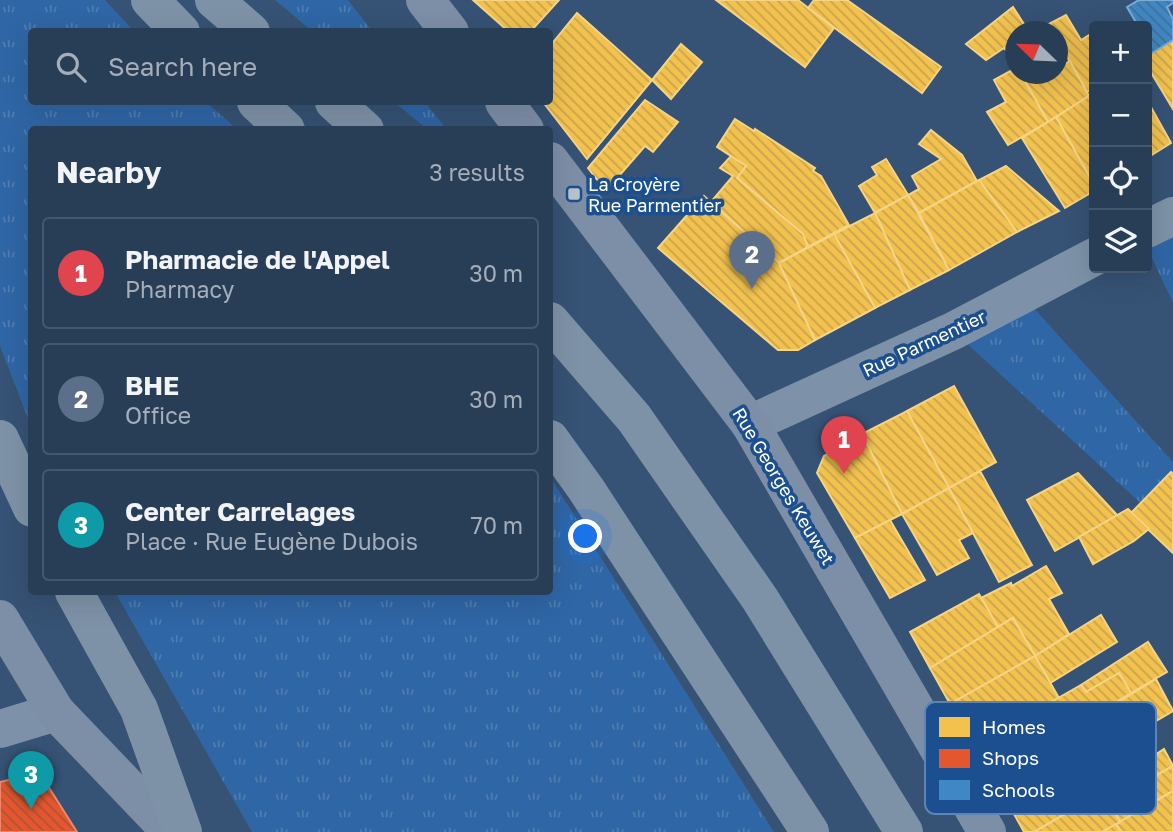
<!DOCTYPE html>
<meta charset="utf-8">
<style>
:root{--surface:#283e57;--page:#30455d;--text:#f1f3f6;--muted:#a5aeba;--line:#44576d;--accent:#d6ab8b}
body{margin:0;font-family:"Golos Text",sans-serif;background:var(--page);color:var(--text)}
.controls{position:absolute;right:21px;top:21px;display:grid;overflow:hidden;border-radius:7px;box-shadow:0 7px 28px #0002}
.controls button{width:63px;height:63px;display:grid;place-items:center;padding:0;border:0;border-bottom:2px solid var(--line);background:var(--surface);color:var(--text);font:35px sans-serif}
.compass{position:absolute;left:1005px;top:21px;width:63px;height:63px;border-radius:50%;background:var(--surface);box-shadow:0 7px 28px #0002;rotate:293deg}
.you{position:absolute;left:586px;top:537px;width:24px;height:24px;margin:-18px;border:5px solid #fff;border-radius:50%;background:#1a73e8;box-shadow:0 0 0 10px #1a73e833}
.badge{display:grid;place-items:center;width:46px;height:46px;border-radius:50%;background:var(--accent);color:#fff;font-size:23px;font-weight:700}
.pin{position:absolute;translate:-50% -58px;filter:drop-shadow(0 2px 4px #0008)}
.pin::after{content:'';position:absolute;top:37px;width:24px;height:21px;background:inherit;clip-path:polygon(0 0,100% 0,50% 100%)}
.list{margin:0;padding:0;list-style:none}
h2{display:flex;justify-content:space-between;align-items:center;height:91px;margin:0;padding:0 28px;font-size:30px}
h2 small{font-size:23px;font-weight:400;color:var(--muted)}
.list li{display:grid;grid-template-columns:46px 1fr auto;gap:21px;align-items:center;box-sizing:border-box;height:112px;margin:0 14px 14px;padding:0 14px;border:2px solid var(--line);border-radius:7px}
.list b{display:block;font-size:26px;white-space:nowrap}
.list p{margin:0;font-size:23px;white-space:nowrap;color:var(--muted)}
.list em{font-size:23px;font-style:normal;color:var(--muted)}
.icon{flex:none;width:38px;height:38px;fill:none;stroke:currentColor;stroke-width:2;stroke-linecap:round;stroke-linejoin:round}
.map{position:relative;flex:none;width:1173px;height:832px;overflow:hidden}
.search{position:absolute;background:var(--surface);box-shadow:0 7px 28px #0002;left:28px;top:28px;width:525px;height:77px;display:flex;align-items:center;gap:18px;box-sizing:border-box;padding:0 24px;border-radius:7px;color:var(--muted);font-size:26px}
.panel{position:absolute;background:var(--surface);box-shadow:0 7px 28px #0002;left:28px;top:126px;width:525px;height:469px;border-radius:7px}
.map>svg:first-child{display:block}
</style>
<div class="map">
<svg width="1173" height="832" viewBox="0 0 1173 832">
<defs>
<pattern id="grass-tufts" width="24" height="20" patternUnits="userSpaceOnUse" patternTransform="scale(1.75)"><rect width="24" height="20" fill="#2f66a5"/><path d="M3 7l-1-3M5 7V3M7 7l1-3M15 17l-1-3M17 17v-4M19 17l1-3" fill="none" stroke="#4e7db2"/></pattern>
<pattern id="homes-back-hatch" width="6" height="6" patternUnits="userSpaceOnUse" patternTransform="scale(1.75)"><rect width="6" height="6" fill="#f2c14e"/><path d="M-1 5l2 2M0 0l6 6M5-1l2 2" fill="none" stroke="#c8a44e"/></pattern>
<pattern id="shops-back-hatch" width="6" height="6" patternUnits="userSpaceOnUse" patternTransform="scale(1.75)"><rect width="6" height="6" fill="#e4572e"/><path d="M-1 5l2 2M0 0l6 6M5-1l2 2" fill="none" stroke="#af5338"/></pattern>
<pattern id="schools-back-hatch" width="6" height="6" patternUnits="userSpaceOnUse" patternTransform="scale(1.75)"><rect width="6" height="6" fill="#3f88c5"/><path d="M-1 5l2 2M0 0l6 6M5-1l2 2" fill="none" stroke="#447095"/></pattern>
</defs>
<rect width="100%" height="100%" fill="#365274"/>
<g fill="url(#grass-tufts)">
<path d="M0,0H105L134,31L32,32V102H206L237,129L32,130L31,426L0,346Z"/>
<path d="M275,0H348L372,31H312Z"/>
<path d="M394,102H425L446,129H427Z"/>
<path d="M1173,216V303L1147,247Z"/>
<path d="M1022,295L1173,462V475L1146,508L953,331Z"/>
<path d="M550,477L774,832H252L115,592H550Z"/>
</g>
<g fill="url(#homes-back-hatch)" stroke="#f6d483" stroke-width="2">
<path d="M473,0H559L530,32H509Z"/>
<path d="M716,0H798L834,28L805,67Z"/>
<path d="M814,0H847L941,67L922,93L808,8Z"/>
<path d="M1013,7L1029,32H1016V64L1004,48L986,60L966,44Z"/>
<path d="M577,13L652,80L587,159L543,102H550V46Z"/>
<path d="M1066,15L1081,40L1094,32V88L1087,92L1058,41V32H1051L1047,25Z"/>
<path d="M1173,40V109L1147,66V56Z"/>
<path d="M681,44L702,62L671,99L652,80Z"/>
<path d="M1070,61L1089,96L1048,122L1021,74H1058V68Z"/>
<path d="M1016,68V74H1021L1048,122L1008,145L987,112L1006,102L994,80Z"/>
<path d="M1089,96L1094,105V185L1056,117Z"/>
<path d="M645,100L678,122L653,152L645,146L606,191L588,168Z"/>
<path d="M1147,100L1171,143L1147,158Z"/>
<path d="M1056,117L1094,185V191L1065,208L1022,138Z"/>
<path d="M735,119L754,131L755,129L815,168L813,171L821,176L849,225L808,247L803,234L737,178L746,166L717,147Z"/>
<path d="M931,130L962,155L977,181L919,213L908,195L919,189L912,176L941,159L919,144Z"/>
<path d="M731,156L746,166L737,178L803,234L808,247L779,263L711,202L733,176L720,168Z"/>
<path d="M886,159L908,195L875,213L859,186L877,175L872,167Z"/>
<path d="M1006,166L1059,211L1017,232L979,180Z"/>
<path d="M979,180L1017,232L949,270L919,213Z"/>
<path d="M908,195L949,270L910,290L875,213Z"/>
<path d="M704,196L779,263L815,340L798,350H778L658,248Z"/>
<path d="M875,213L910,290L875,308L834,234Z"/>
<path d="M834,234L875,308L815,340L779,263Z"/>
<path d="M954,386L996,462L949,488L907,411Z"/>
<path d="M907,411L949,488L902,514L862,434Z"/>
<path d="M862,434L902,514L855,538L817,473L824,456Z"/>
<path d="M980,471L1032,565L999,582L949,488Z"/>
<path d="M1171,472L1173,474V553L1131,513Z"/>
<path d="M1078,473L1118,516L1055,551L1027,500Z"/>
<path d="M949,488L973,533L959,540L969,558L937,575L902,514Z"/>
<path d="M1128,509L1149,529L1134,541L1093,564L1079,537Z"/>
<path d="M890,520L925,580L890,598L855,538Z"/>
<path d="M1046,566L1062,593L1049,599L1069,634L1035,656L1013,618L998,627L981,598L1011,583L1012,586Z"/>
<path d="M979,594L998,627L930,668L910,632Z"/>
<path d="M1101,615L1117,642L1050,683L1035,656Z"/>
<path d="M1013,618L1035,656L950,704L930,668Z"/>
<path d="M1148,642L1167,672L1131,693L1119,673L1086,692L1081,685Z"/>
<path d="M1035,656L1059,698L1051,702L1052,704L974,743L950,704Z"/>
<path d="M1119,673L1131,693L1068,731L1051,702L1081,685L1086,692Z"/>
<path d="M1156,679L1173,711L1151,724L1139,704L1115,718L1109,708Z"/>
<path d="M1164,749L1173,766L1123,794L1134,813L1120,822L1102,790Z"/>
<path d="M1083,759L1103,792L1034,832H1024L1008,803Z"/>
<path d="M1173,766V791L1134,813L1123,794Z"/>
<path d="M1173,791V832H1121L1116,824Z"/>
<path d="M1103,792L1120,822L1102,832H1034Z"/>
<path d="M1116,824L1121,832H1102Z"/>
</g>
<path fill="url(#shops-back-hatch)" stroke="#ec896d" stroke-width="2" d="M25,776L48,786L77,832H0V782Z"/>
<path fill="url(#schools-back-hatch)" stroke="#79acd6" stroke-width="2" d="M1139,0H1173V3L1167,7L1173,19V40L1147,56V26H1133L1137,24L1127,7Z"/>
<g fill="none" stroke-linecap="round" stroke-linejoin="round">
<g stroke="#7d92a8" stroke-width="38">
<path d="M1147,229L1173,216"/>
<path d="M750,424L953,331L1094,257"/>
<path d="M0,729L56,712"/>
</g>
<g stroke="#7d8ea7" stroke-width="38">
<path d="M425,0L450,32"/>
<path d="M504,102L525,130"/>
<path d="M550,161L750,424L987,832"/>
<path d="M0,619L56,712L171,832"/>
</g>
<g stroke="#7e92a7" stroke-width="38">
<path d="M150,0L181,32"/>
<path d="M214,0L251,32"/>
<path d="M256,102L286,130"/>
<path d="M334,102L365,130"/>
<path d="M550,321L634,418L760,599L904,832"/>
<path d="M0,439L32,508"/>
<path d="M550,439L586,489L810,832"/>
<path d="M74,592L139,709L183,832"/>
</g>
</g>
<rect fill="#b9c2ce" stroke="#1b4f8f" stroke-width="2.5" x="567" y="187" width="14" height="14" rx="3.5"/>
<g text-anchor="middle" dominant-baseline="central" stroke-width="7" stroke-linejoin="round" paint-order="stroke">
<g font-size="18" fill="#fff" stroke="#1b4f8f" text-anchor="start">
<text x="588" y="184">La Croyère<tspan x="588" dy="21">Rue Parmentier</tspan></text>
</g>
<g font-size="18" fill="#fff" stroke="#1b4f8f">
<text transform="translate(924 343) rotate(-25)">Rue Parmentier</text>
<text transform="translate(784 486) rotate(59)">Rue Georges Keuwet</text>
</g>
</g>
<rect x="925" y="702" width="231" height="112" rx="10" fill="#1b4f8f" stroke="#5f84b1" stroke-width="2"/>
<rect x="939" y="717" width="31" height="20" fill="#f2c14e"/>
<rect x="939" y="749" width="31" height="19" fill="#e4572e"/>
<rect x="939" y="780" width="31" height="20" fill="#3f88c5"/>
<g font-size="19" fill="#fff">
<text x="982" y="734">Homes</text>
<text x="982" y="765">Shops</text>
<text x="982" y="797">Schools</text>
</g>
</svg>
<div class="controls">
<button>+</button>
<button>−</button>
<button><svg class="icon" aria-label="locate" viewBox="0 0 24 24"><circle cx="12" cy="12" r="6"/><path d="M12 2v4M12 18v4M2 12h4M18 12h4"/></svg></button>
<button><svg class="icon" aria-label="layers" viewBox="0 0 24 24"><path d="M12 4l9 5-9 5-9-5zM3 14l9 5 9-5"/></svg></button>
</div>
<svg class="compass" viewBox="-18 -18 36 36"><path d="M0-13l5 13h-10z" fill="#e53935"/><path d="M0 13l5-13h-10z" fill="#a5aeba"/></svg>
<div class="you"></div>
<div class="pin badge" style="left:844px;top:474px;background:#e0444e">1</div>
<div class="pin badge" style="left:752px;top:289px;background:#5c6f8a">2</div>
<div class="pin badge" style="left:31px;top:809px;background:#0f9aa8">3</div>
<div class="search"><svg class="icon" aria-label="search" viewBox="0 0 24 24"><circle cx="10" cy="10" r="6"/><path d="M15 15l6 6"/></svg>Search here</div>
<section class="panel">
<h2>Nearby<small>3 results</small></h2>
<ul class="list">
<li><span class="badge" style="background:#e0444e">1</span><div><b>Pharmacie de l'Appel</b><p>Pharmacy</p></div><em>30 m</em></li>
<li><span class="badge" style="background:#5c6f8a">2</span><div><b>BHE</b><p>Office</p></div><em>30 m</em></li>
<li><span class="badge" style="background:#0f9aa8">3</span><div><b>Center Carrelages</b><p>Place · Rue Eugène Dubois</p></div><em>70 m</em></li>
</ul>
</section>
</div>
